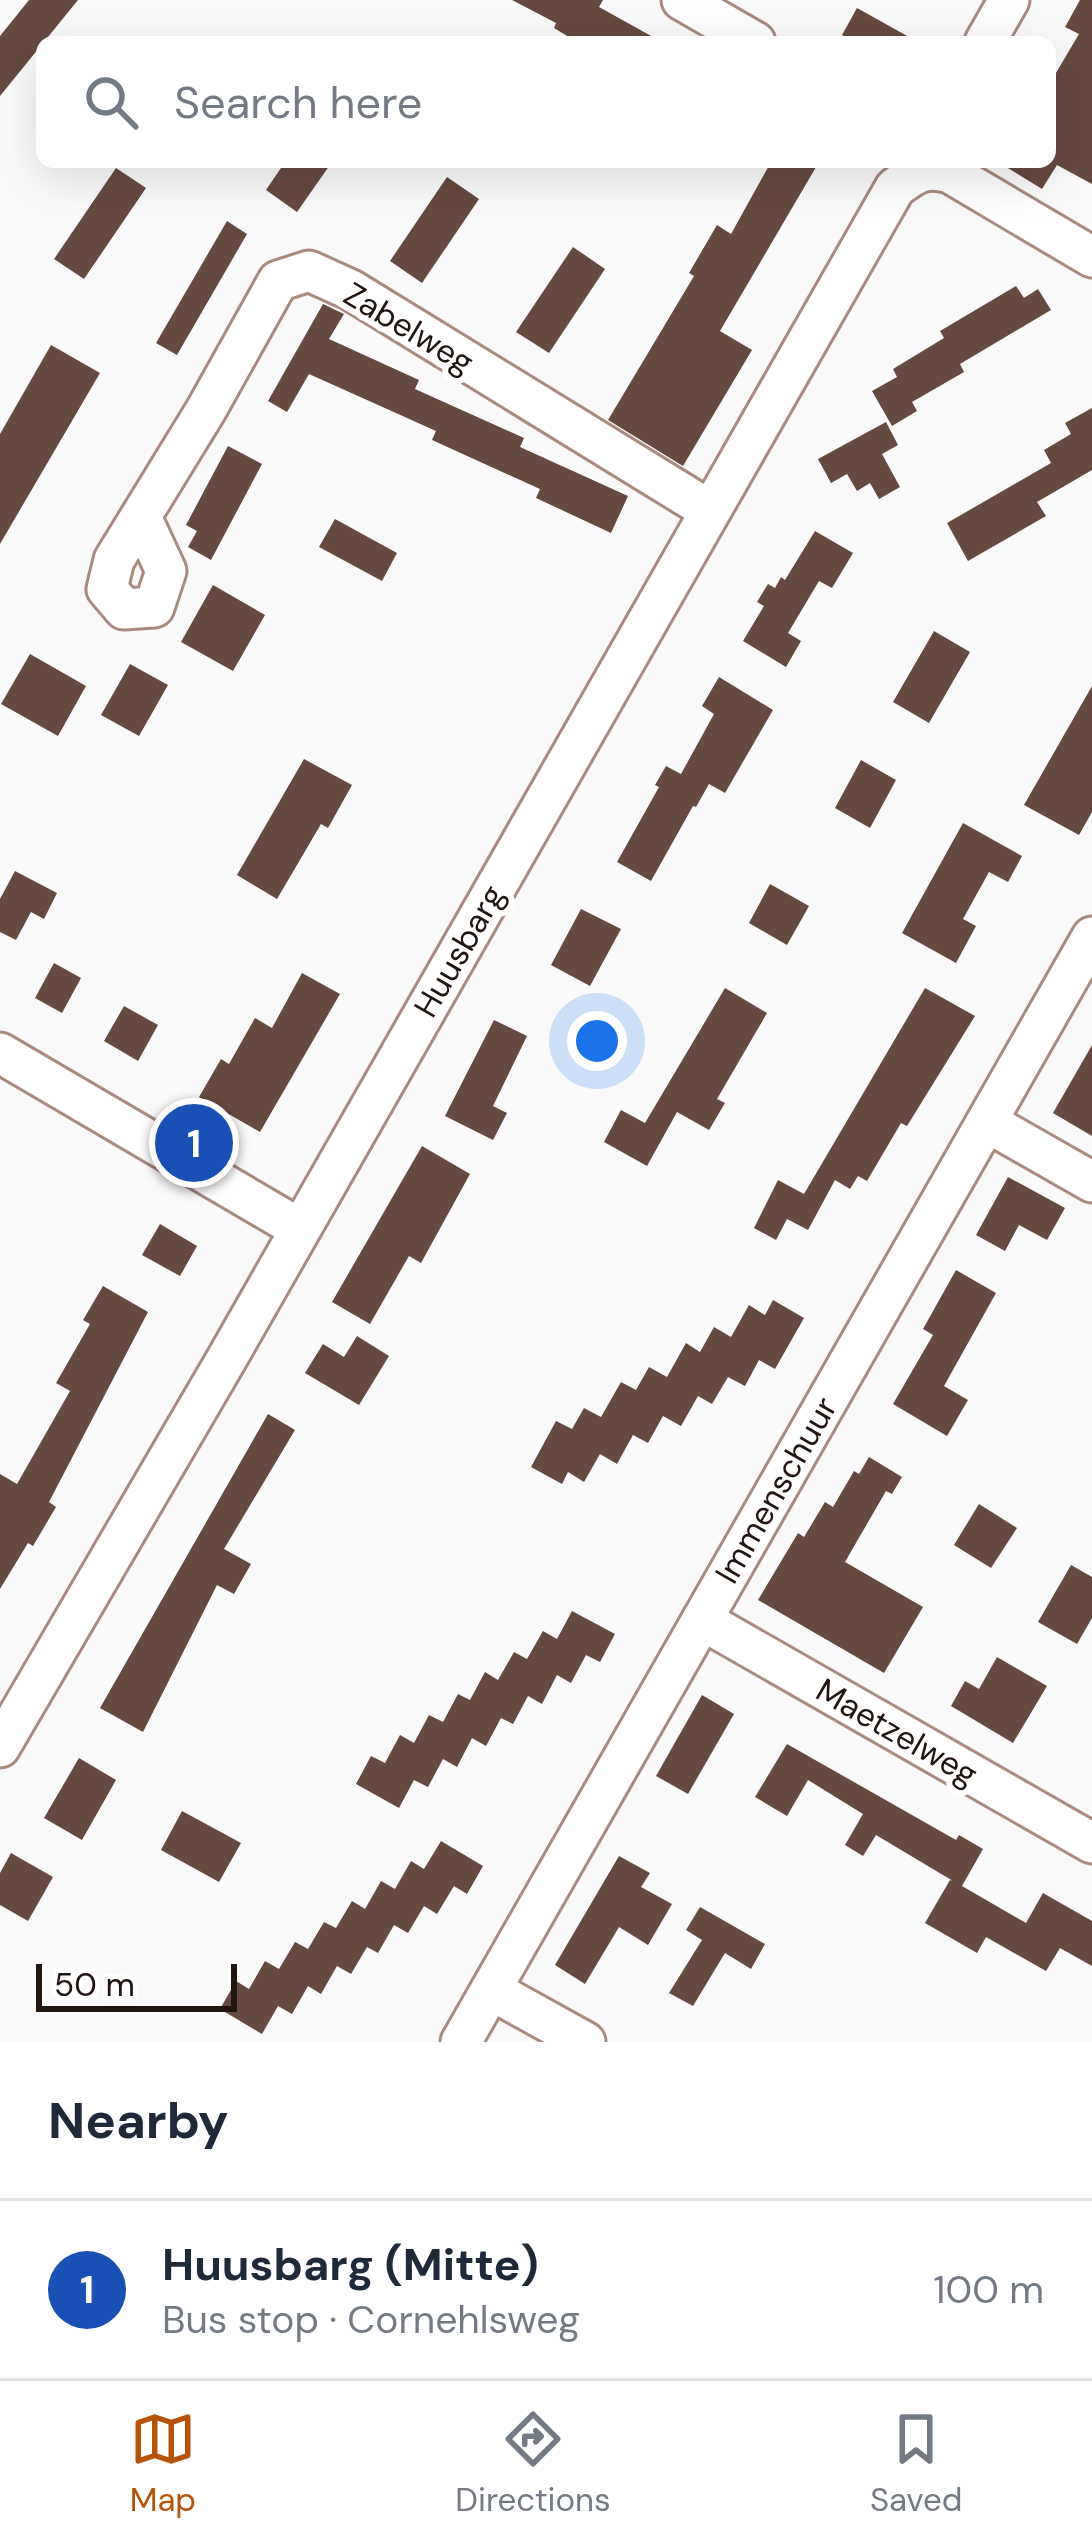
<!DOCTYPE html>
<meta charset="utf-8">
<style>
:root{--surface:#fff;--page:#f2f2f3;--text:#1f2937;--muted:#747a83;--line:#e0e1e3;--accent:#b45309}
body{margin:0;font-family:"DM Sans",sans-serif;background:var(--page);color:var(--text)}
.scale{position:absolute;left:36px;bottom:30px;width:201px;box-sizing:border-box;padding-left:12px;border:6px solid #201511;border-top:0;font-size:33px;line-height:42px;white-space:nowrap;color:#201511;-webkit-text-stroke:9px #fff;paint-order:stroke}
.you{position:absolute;left:597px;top:1041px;width:42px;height:42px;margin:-30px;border:9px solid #fff;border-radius:50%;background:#1a73e8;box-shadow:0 0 0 18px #1a73e833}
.badge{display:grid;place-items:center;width:78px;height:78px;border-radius:50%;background:var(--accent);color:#fff;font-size:39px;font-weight:700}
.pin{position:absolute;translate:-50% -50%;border:6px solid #fff;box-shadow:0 3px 12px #0006}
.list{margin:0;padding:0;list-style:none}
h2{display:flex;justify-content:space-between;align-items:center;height:156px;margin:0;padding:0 48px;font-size:51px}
h2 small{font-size:39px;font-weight:400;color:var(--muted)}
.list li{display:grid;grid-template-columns:78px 1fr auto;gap:36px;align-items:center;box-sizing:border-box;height:180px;padding:0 48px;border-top:3px solid var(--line)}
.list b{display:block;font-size:45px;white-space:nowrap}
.list p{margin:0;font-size:39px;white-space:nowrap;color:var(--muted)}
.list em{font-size:39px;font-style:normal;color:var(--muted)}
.icon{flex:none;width:66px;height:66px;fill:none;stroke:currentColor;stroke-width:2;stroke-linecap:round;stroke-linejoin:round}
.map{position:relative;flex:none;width:1092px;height:2042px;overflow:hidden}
.search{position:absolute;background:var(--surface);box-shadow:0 12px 48px #0002;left:36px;right:36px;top:36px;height:132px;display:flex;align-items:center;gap:30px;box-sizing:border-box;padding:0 42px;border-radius:18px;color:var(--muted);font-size:45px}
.sheet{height:336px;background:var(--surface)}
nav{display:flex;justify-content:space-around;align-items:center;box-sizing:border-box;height:168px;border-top:3px solid var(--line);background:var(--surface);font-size:33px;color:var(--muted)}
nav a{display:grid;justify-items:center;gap:6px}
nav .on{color:var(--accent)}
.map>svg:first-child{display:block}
</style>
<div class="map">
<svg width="1092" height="2042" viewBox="0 0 1092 2042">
<rect width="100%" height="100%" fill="#fafafa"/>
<g fill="#654a41">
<path d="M29,0H78L0,96V36Z"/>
<path d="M512,0H603L599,7L662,42H577L554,28L556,23Z"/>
<path d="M1080,0H1092V184L1057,165L1042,189L998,162H1052L1050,83L1079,34L1065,27Z"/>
<path d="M857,8L918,42H854L842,35Z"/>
<path d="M285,162H332L297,212L266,190Z"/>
<path d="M771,162H819L720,331L752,350L683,466L608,420L694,276L689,273L717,225L731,234Z"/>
<path d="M116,168L146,188L84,279L54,259Z"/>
<path d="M447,177L479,199L422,283L390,261Z"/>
<path d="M227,221L247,234L177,355L156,343Z"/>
<path d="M573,247L605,269L549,353L516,332Z"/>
<path d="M1016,286L1024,298L1038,289L1051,310L960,364L964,372L912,402L917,411L892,426L872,391L897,377L893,369L944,338L940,331Z"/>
<path d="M323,304L344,314L329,339L419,380L415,389L524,438L520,447L628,496L611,533L536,498L540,489L432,440L436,431L309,374L287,412L268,401Z"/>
<path d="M51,345L100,373L0,544V434Z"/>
<path d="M1092,408V470L1037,502L1046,516L968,561L947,523L1051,463L1044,450L1071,434L1065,423Z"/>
<path d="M886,422L898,445L882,454L900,487L879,499L870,483L857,491L847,474L831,483L818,459Z"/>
<path d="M228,446L262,464L211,560L188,547L197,531L186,525Z"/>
<path d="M335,519L397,553L382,581L319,547Z"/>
<path d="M815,531L853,553L832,588L819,581L788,633L801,641L786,667L743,641L764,606L757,602L768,584L775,588L781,577L785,580Z"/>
<path d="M213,585L265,615L233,671L181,642Z"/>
<path d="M934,631L970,652L929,723L893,702Z"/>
<path d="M30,654L86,686L58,736L1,704Z"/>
<path d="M130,664L168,685L139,736L101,715Z"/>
<path d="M719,677L773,710L725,793L709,784L696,807L693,806L651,881L617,862L659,787L655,785L666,766L681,774L714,714L702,706Z"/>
<path d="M1092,686V812L1079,835L1024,805Z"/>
<path d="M304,759L352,785L328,828L321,824L277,899L237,875Z"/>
<path d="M861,760L896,780L870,828L835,808Z"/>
<path d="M963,823L1022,856L1008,882L989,872L963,919L976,926L956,963L902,933Z"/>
<path d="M15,871L57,893L44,919L31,912L16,940L0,932V899Z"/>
<path d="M770,884L809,906L787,945L749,923Z"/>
<path d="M581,909L621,929L590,986L551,965Z"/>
<path d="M54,963L81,978L62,1013L35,998Z"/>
<path d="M302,973L340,994L260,1132L199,1097L221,1059L229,1064L255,1018L272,1028Z"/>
<path d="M725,988L767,1013L717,1099L725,1103L709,1130L677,1112L647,1166L604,1142L621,1110L645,1123Z"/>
<path d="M925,988L975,1016L907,1126L901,1123L867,1181L858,1176L850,1189L835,1180L808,1230L787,1219L776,1240L754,1228L778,1180L804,1194Z"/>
<path d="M124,1006L158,1025L138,1061L104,1041Z"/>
<path d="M494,1020L527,1036L493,1106L507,1113L493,1140L445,1116Z"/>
<path d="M1092,1045V1136L1053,1113Z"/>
<path d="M422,1146L470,1174L421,1263L409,1256L370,1324L332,1302Z"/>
<path d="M1008,1177L1065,1208L1047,1240L1019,1225L1005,1251L976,1235Z"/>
<path d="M160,1224L197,1246L180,1276L142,1255Z"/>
<path d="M956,1270L996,1293L944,1386L968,1400L947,1436L893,1404L933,1335L923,1329Z"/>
<path d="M103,1286L148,1312L49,1502L56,1507L33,1546L28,1543L0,1589V1474L17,1484L70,1391L56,1383L90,1324L83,1320Z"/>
<path d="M773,1300L804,1318L775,1369L759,1360L745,1386L728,1377L712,1404L698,1396L681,1426L663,1416L648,1443L633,1435L617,1464L600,1454L584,1482L568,1472L562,1484L531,1467L556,1421L572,1429L584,1408L601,1417L621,1382L636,1390L649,1367L667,1377L686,1343L700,1352L714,1327L731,1337L749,1305L765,1315Z"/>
<path d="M357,1336L389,1356L359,1405L305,1373L323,1344L344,1357Z"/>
<path d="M268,1414L295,1430L224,1549L251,1564L234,1594L217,1585L143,1732L100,1708Z"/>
<path d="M869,1457L902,1477L892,1494L886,1491L845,1562L923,1607L884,1673L758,1600L798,1533L804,1537L825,1502L833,1507L854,1471L859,1474Z"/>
<path d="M979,1504L1017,1528L991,1568L954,1545Z"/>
<path d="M1071,1565L1092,1577V1618L1077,1644L1038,1622Z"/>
<path d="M572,1611L615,1634L600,1662L586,1655L571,1683L557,1675L542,1704L528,1696L513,1724L501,1718L486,1746L472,1738L457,1767L443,1759L428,1787L414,1780L399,1808L356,1784L371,1756L385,1763L400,1735L414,1743L429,1715L443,1722L458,1694L470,1700L485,1672L498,1680L514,1652L527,1659L543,1631L557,1639Z"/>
<path d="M997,1657L1047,1686L1013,1743L951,1706L965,1681L979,1689Z"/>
<path d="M702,1695L734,1714L688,1794L656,1776Z"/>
<path d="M787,1744L956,1840L959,1835L983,1849L962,1886L1026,1923L1043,1893L1092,1921V1966L1060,1948L1046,1971L986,1937L977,1953L925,1923L950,1880L953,1881L876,1835L863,1856L845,1845L863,1814L808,1780L787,1816L755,1797Z"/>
<path d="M79,1758L116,1780L82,1840L44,1818Z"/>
<path d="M182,1811L241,1843L219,1882L161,1850Z"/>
<path d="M441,1841L483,1866L467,1894L454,1886L437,1914L424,1906L408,1933L394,1925L378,1953L367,1947L351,1974L337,1966L321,1994L308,1986L292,2014L278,2006L262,2034L220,2009L236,1981L249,1989L265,1961L279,1969L295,1942L308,1949L324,1922L336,1928L352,1901L365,1909L381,1881L395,1889L411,1861L424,1869Z"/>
<path d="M11,1853L53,1877L28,1921L0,1905V1873Z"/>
<path d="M619,1856L650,1873L641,1887L672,1904L648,1945L619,1927L585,1984L555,1965Z"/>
<path d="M700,1907L765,1944L751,1969L725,1953L693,2006L669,1993L702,1940L686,1930Z"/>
</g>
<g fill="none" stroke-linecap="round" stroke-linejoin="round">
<g stroke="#a88a80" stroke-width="45">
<g id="minor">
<path d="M682,0L755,42"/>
<path d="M985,42L1009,0"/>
<path d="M142,519L166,571L154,607L124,609L107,589L114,560L206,410L278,281L309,271L351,290L709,510"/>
<path d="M0,1053L300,1229"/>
<path d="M987,1122L1092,1182"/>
<path d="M702,1620L1092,1843"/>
<path d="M0,1747L226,1360L895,188C915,173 924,166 950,173L1092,257"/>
<path d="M491,1990L585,2042"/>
<path d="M461,2042L1092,937"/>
</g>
</g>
<use href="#minor" stroke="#fff" stroke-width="39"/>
</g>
<g text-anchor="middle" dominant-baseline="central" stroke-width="12" stroke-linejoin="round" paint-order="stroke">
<g font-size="33" fill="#201511" stroke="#fff">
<text transform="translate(409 328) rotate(31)">Zabelweg</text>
<text transform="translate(459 951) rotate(-60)">Huusbarg</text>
<text transform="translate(776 1490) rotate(-60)">Immenschuur</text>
<text transform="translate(897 1732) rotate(30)">Maetzelweg</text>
</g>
</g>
</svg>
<div class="scale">50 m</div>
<div class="you"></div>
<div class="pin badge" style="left:194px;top:1143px;background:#1a4fb4">1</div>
<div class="search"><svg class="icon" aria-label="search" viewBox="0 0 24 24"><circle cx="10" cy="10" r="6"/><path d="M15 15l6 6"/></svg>Search here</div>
</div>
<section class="sheet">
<h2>Nearby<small></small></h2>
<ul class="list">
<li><span class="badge" style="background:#1a4fb4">1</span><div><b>Huusbarg (Mitte)</b><p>Bus stop · Cornehlsweg</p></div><em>100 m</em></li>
</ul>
</section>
<nav>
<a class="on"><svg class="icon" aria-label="map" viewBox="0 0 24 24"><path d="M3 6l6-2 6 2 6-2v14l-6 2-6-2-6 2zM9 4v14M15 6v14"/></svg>Map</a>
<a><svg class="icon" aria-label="directions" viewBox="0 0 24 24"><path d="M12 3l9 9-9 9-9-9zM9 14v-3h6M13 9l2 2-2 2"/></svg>Directions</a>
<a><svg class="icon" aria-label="saved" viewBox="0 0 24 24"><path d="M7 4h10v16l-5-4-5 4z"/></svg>Saved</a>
</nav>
